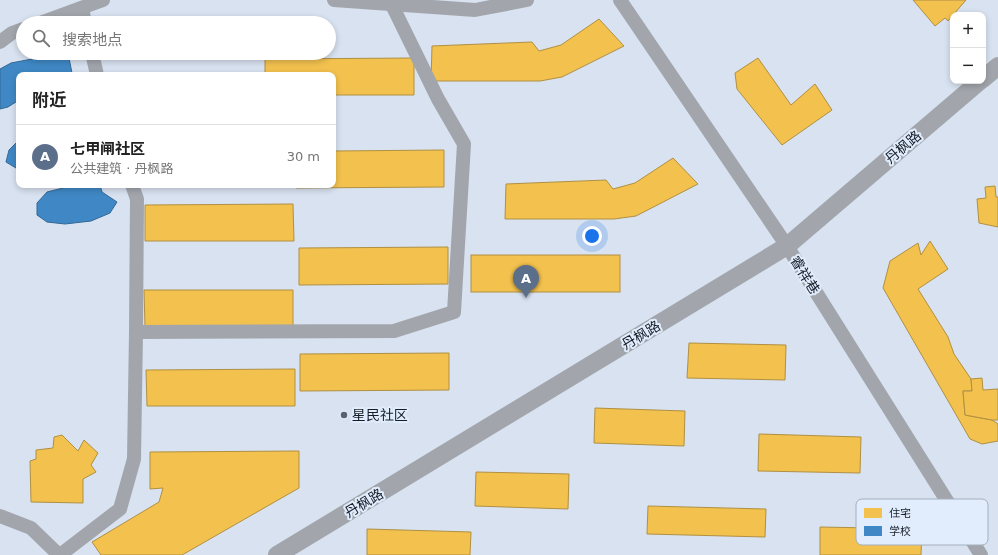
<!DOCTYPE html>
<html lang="zh">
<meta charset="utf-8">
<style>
:root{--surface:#fff;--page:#f2f2f2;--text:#222;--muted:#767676;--line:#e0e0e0;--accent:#5a626d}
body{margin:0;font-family:"DejaVu Sans","Noto Sans SC",sans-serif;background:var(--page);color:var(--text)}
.controls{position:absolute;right:12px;top:12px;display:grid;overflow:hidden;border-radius:8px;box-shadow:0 2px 6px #0003}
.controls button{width:36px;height:36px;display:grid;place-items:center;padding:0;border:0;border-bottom:1px solid var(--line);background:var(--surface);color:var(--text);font:20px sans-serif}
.you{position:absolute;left:592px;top:236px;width:14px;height:14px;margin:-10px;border:3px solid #fff;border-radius:50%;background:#1a73e8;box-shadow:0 0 0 6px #1a73e833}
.badge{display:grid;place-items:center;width:26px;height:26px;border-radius:50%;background:var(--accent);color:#fff;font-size:13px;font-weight:700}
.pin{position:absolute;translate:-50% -33px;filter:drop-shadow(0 1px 2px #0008)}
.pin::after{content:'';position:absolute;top:21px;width:14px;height:12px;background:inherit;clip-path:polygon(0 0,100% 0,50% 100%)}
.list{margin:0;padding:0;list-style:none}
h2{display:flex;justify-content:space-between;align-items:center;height:52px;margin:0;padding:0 16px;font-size:17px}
h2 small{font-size:13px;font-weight:400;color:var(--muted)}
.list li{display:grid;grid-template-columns:26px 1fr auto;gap:12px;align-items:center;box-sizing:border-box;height:64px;padding:0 16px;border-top:1px solid var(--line)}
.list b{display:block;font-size:15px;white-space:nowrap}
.list p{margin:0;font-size:13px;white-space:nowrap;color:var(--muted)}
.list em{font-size:13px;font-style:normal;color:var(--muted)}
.icon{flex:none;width:22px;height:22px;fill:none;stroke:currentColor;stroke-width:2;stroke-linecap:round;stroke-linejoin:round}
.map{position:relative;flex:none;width:998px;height:555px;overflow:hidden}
.search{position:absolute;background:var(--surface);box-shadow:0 2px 6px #0003;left:16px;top:16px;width:320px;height:44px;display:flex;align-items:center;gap:10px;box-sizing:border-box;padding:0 14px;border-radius:22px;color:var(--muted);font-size:15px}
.panel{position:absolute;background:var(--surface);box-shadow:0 2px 6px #0003;left:16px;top:72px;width:320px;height:116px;border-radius:8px}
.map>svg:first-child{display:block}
</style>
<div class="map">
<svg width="998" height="555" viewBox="0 0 998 555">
<rect width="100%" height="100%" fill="#d8e2f0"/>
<g fill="#f2c14e" stroke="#b09042">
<path d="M913,0H966L948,21L945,18L935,26Z"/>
<path d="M599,19L624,46L562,77L540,81H431L432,46L532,42L539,51L561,45Z"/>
<path d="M257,21V23H108V22Z"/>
<path d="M108,53H257V58L108,59Z"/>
<path d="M414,58V95H333V75H265V59Z"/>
<path d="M758,58L791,105L815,84L832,110L782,145L737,89L735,73Z"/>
<path d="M444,150V187L296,188L295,185H333V151Z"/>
<path d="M673,158L698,184L636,216L614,219H505L506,184L606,180L613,189L635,183Z"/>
<path d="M995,186L996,197H998V227L979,223L977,199L986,198L985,187Z"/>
<path d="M293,204L294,241H145V205Z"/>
<path d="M930,241L948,269L918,289L948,337L954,354L971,379L972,391H963L965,415L992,420L998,424V441L982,444L970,439L883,288L890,261L918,243L921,255Z"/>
<path d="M448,247V284L299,285V248Z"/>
<rect x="471" y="255" width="149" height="37"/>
<path d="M144,290H293V327H145Z"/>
<path d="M689,343L786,345L785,380L687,378Z"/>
<path d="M449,353V390L300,391V354Z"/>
<path d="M295,369V406H147L146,370Z"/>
<path d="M982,378L983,390L998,389V420H992L965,415L963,391H972L971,379Z"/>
<path d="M595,408L685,411L684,446L594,443Z"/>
<path d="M759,434L861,437L860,473L758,471Z"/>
<path d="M62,435L78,451L84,440L98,453L91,465L96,472L83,479V503L31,502L30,461L36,459V450L53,448L54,437Z"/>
<path d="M299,451V488L182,555H101L92,542L159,502L163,488L150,489V452Z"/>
<path d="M476,472L569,474L568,509L475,506Z"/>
<path d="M648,506L766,509L765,537L647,534Z"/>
<path d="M820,527L922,529L921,555H820Z"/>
<path d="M367,529L471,532L470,555H367Z"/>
</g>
<g fill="#3f88c5" stroke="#336896">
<path d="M26,53H68L72,73L69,75H19V100L8,107L0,109V69L11,63L32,59Z"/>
<path d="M19,140V168H16L6,162L9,150Z"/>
<path d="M85,185H100L102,192L117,202L110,213L91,221L65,224L47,222L37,215V203L47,192L67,187H84Z"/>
</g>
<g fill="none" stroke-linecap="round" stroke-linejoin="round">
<g stroke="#a2a6ac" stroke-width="14">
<path d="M334,0L475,10L527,0"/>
<path d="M620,0L787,246L981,555"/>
<path d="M82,8L85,23"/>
<path d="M40,23L103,0"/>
<path d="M0,42L12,33L23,29"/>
<path d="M92,53L97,75"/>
<path d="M136,332L394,331L454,312L464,144L438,99L392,5"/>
<path d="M0,516L31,528L59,555"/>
<path d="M60,555L120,509L134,459L136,332L137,199L132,185"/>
</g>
<g stroke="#a2a6ac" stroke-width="18">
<path d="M983,79L998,66"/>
<path d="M277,555L787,246L980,81"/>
</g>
</g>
<circle fill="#5a626d" stroke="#e1edfd" stroke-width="1.5" cx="344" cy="415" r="4"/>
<g text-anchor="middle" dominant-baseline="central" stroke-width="4" stroke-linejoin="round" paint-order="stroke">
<g font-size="14" fill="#161d27" stroke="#e1edfd">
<text transform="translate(903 147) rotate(-40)">丹枫路</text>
<text transform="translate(805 275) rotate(58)">睿祥巷</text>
<text transform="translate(641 335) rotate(-31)">丹枫路</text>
<text transform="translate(364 503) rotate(-31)">丹枫路</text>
</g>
<g font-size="14" fill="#161d27" stroke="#e1edfd" text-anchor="start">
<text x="352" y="415">星民社区</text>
</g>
</g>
<rect x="856" y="499" width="132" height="46" rx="6" fill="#e1edfd" stroke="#a4afbd" stroke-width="1"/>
<rect x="864" y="508" width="18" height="10" fill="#f2c14e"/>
<rect x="864" y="526" width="18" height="10" fill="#3f88c5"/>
<g font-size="11" fill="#161d27">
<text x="889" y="517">住宅</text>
<text x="889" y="535">学校</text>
</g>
</svg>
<div class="controls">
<button>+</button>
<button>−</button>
</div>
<div class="you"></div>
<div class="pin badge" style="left:526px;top:298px;background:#5c6f8a">A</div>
<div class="search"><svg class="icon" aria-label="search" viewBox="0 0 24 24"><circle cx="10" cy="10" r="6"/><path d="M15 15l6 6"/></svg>搜索地点</div>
<section class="panel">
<h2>附近<small></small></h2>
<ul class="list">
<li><span class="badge" style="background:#5c6f8a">A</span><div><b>七甲闸社区</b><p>公共建筑 · 丹枫路</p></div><em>30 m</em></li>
</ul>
</section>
</div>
